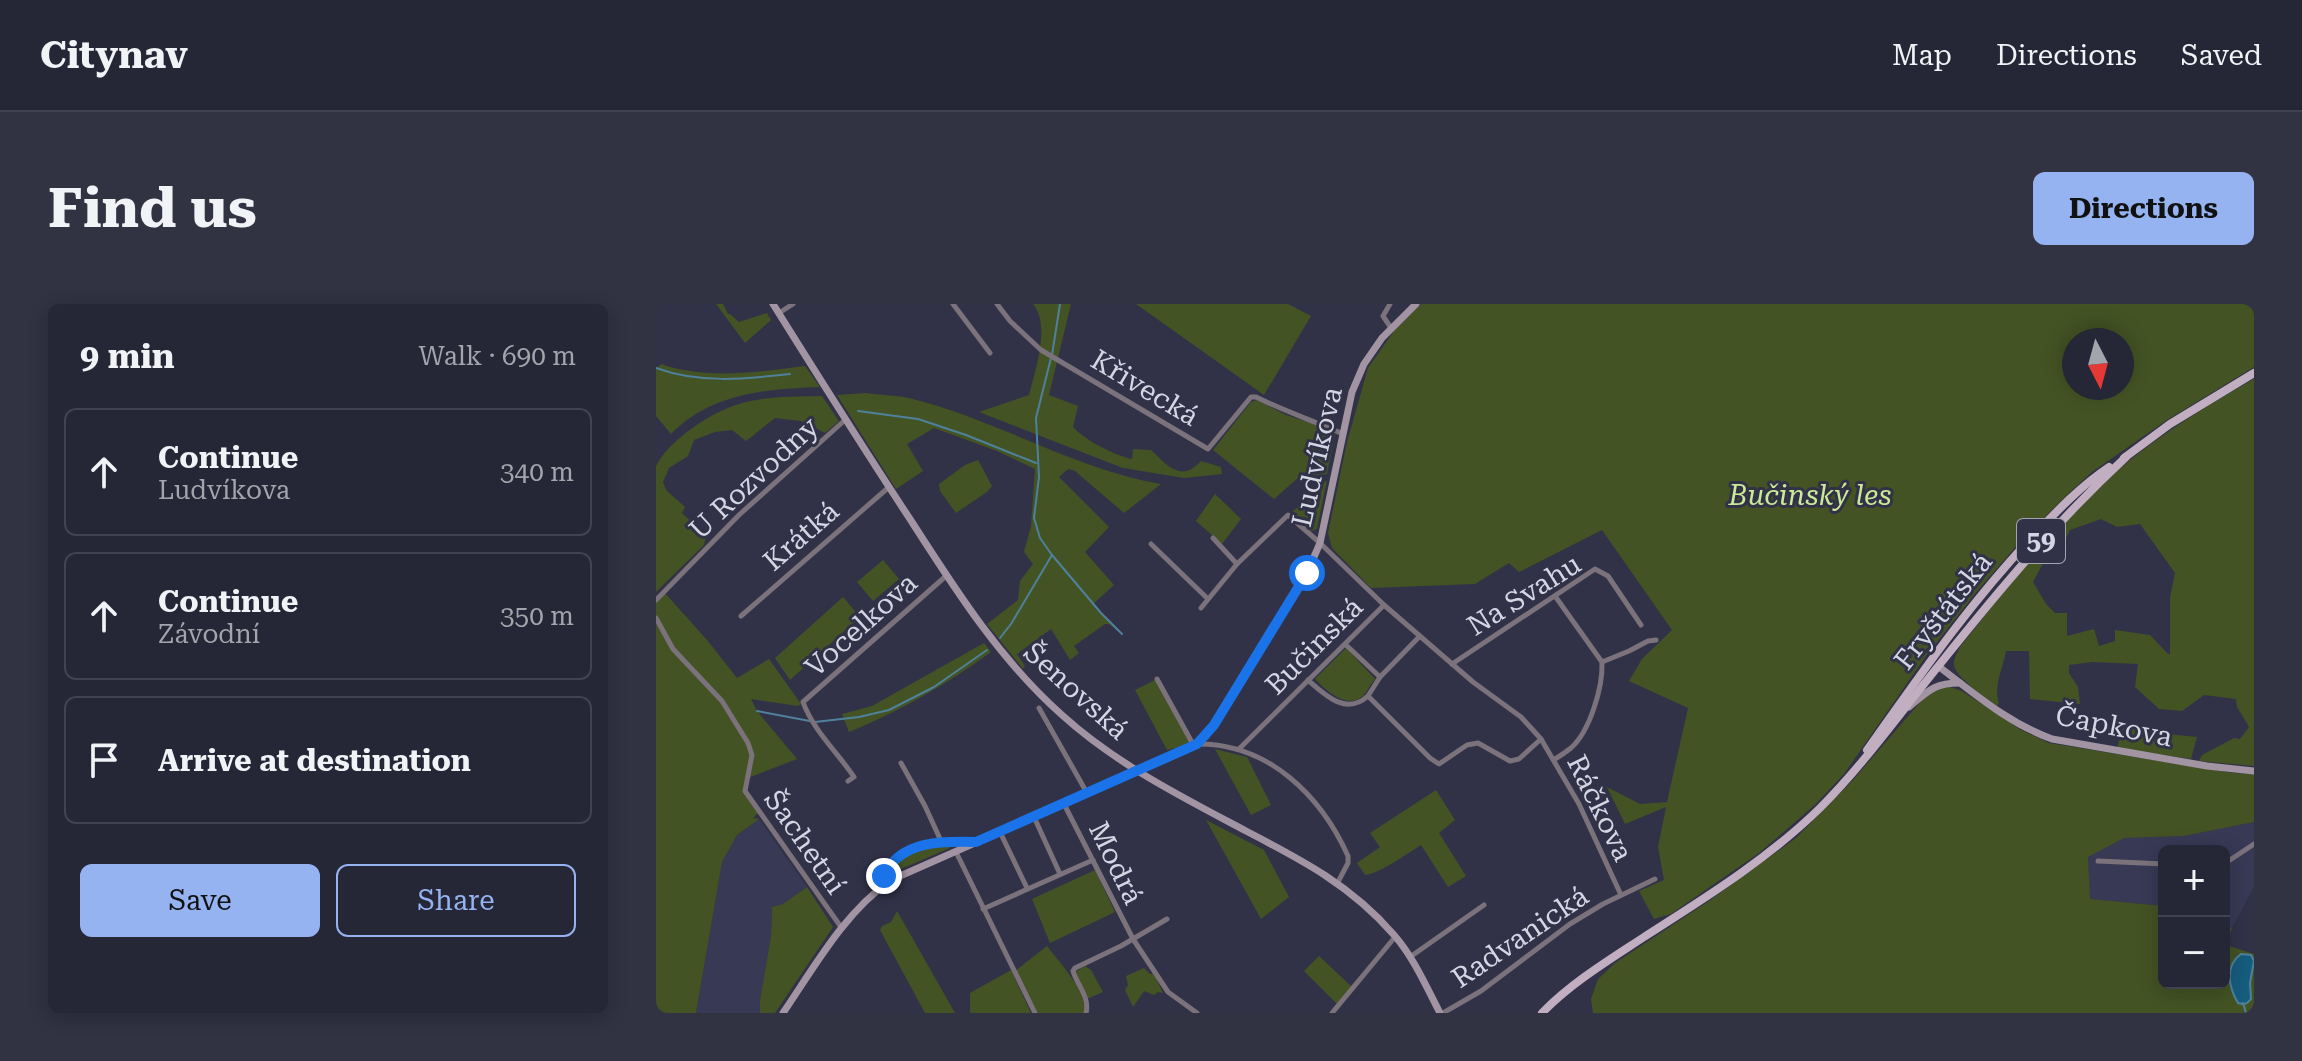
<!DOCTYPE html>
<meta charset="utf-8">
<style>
:root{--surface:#252636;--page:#313242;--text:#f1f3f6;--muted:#a3a5ad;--line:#424351;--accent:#95b2f1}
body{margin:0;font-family:"Roboto Serif",serif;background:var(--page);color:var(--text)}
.controls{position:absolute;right:24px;bottom:24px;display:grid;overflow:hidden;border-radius:12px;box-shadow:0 4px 20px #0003}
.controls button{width:72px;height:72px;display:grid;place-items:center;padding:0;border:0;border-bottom:2px solid var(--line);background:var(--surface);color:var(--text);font:40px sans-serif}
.compass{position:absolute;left:1406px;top:24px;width:72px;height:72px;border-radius:50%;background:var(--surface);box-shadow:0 4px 20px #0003;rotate:174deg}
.stop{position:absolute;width:24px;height:24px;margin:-18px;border:6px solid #1a73e8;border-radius:50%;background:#fff}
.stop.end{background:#1a73e8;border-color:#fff;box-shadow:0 2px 8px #0008}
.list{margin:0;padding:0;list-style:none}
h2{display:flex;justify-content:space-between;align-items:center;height:104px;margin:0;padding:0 32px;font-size:34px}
h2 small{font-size:26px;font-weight:400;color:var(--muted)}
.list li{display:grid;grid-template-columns:52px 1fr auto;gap:24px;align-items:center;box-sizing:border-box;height:128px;margin:0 16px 16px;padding:0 16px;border:2px solid var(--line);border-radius:12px}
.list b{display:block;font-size:30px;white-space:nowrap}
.list p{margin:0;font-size:26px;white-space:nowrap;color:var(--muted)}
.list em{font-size:26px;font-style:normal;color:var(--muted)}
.actions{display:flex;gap:16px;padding:24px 32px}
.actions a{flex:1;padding:18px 0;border:2px solid var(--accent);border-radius:12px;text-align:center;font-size:28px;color:var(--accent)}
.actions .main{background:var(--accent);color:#111}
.icon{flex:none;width:44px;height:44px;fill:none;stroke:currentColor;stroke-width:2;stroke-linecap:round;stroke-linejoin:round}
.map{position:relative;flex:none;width:1598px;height:709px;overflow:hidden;border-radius:12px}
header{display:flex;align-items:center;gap:48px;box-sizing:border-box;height:112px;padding:0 40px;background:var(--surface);border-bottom:2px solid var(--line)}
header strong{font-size:38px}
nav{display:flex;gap:44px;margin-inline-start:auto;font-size:28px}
.intro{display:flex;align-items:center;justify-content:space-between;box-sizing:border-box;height:192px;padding:0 48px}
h1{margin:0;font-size:56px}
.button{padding:20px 36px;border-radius:12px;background:var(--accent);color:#111;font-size:28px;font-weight:700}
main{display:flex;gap:48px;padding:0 48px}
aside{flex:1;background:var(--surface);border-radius:12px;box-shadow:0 4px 20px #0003}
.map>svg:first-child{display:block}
</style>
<header>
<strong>Citynav</strong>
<nav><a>Map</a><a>Directions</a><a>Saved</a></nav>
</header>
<div class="intro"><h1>Find us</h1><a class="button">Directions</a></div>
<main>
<aside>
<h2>9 min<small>Walk · 690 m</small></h2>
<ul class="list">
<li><svg class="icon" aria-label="ahead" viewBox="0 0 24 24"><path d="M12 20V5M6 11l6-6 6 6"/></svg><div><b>Continue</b><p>Ludvíkova</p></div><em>340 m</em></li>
<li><svg class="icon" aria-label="ahead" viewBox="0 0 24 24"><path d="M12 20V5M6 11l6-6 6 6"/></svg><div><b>Continue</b><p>Závodní</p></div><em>350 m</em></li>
<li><svg class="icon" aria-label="arrive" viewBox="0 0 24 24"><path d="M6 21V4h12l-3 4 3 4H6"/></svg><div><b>Arrive at destination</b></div></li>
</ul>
<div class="actions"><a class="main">Save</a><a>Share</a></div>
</aside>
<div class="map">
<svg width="1598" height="709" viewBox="0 0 1598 709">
<rect width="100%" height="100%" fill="#313248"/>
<g fill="#383955">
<path d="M103,515L151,583L127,600L116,603L115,632L104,696V709H40L66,558L81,531Z"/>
<path d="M1598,518V583L1576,624L1568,621V547H1508V602L1433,595L1432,553L1468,534L1528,532Z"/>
</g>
<g fill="#435324" fill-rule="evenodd">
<path d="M60,0H67L72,10H74L83,18L111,9L115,16L89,39Z"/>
<path d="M377,0H415L393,91L422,102L417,123C430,137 458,151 476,155L477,145L495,146C512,162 525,179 545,157L565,163L566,170L528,174L467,164L323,108L373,91C379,67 395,21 377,0Z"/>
<path d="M480,0H632L655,12L608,91Z"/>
<path d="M765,0H1598V63L1511,116L1436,168L1412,190L1364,238L1322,286L1270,352L1188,470L1160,500L1103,549L1015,610L998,615L983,587L1008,576L1002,543L1010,503L969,520L951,483L984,500L1011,498L1032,404L973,377L986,355L1016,326L946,226L863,268L853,259L819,280L715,284L676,244L672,229L691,138L712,64L738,27ZM1418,36H1466V84H1418Z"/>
<path d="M5,60C51,76 102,68 149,62L164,83C110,85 55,89 15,130L0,112V65Z"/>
<path d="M1598,75V462L1543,457L1546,451L1578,434L1584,435L1593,423L1581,403L1580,395L1548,391L1526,407L1503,405L1479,383L1482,360L1436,358L1413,361V369L1422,383L1424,400L1374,395L1373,347H1350C1347,364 1337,383 1343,399L1341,402C1330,394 1300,374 1298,361C1297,355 1302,348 1304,343C1356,277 1409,209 1474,156C1513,125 1555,99 1598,75ZM1445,215L1461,223L1484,220L1519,269L1514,293V350H1512L1494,331L1459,326V337L1443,342L1438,325L1411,332V309H1399L1390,300L1377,278L1386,261L1404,246L1414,226Z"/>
<path d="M210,89C224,91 239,91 253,94C340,115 417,165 505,180L468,209L419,167L412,165L403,173L453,223L429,248L458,281L437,300L466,330L453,320H449L418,342L423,349L414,356L395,325L361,350L369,362L367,365L331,320L362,296L364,277L377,260L368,248L375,222L379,165L341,147L278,124L251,140L267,167L240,185L181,91Z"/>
<path d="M166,92L183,117L169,129L145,117L119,114L90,137L76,126L59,128L38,136L32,152L13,164L7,178L10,186L29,203L26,209L50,232L48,241L0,288V162C8,147 21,135 35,125C81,92 111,93 166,92Z"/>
<path d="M601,96L630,111L655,119L679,130L671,170L643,173L618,195L557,146L595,98Z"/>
<path d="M322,156L336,182L331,188L300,209L284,187L283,180L309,161Z"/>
<path d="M671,176L661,225L653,228L634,210Z"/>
<path d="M559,190L585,215L566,240L540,217Z"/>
<path d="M227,256L243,275L217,297L201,278Z"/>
<path d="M8,288L51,336L81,374L113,355L145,400L142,402L95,395L101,407L141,455L92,474L89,488L103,508L97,514L103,515L81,531L66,558L40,709H0V296Z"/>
<path d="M187,293L204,313L134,376L119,354Z"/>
<path d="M328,339L335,348C290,381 244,407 193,428L186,410L216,402Z"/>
<path d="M690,344L719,375C715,380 711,387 707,392C690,406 670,386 659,375Z"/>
<path d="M501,375L535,440L511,446L479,386Z"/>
<path d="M1291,382L1306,387L1365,426L1393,439L1577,469L1598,470V518L1528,532L1468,534L1432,553L1434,595L1508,602V679H1568V621L1576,624L1570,641L1598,650V657L1597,654L1589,650L1580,653L1573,666L1579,695L1595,687L1594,672L1598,660V709H937L935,695L942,675L959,659L1053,597L1140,534L1196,477L1273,388Z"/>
<path d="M1468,420L1502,429L1541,433L1535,455L1461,444Z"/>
<path d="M559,445L591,453L615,501L595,511Z"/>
<path d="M780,486L799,516L783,529L810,572L792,583L765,541C752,549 723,570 709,571L701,559L724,543L714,529Z"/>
<path d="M550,516L608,546L633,593L605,615Z"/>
<path d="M294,540V544L233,570C242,546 272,543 294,540Z"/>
<path d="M439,566L459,608L394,639L376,595Z"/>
<path d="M151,583L177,623L119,709H104V696L115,632L116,603L127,600Z"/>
<path d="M241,607L299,709H269L224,626L226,622L235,618Z"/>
<path d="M391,642C403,658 432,688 428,709H381L359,667Z"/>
<path d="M663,652L696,683L681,700L648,667Z"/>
<path d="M429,662L435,666L447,688L431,695L419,668Z"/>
<path d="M488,664L494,670H498L507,689L502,688L498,691L488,687L477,703L469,686L472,681L470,672Z"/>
<path d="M355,666L375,709H314V689Z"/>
</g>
<path fill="#165c7d" stroke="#4f819c" stroke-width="2" d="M1585,650L1595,651L1598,657L1594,679L1595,695C1591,700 1589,701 1582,699C1573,684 1568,662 1585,650Z"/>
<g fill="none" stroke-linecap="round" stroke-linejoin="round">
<g stroke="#4f819c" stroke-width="2">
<path d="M396,51L404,0"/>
<path d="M0,64C43,80 89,75 134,70"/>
<path d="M202,107L262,115L310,131L380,159"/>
<path d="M396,251L445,309L466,330"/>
<path d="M344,334L355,320L396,251L384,234L378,214L383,173L380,114L395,54"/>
<path d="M101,407L159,418L203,413L233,406L278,383L331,346"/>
<path d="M1587,699L1590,709"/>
</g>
<g stroke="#7b727b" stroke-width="5">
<path d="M297,0L334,49"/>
<path d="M341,0L354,17L385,46L552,145L595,93H600C628,107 658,117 687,130"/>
<path d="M734,0L727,12L735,24"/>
<path d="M123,9L137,0"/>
<path d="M557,234L581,260"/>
<path d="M495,240L552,295"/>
<path d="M899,292L946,358"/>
<path d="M0,296L83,211L189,116"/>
<path d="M545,304L581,260L632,211L664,239L728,301L817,378L865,413L885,435L923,500L965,591"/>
<path d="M85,312L233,183"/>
<path d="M0,314L17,345L66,397L92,439L96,451L89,487L185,623"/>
<path d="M689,340L724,373"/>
<path d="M796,360L939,265L952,272L985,321"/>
<path d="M501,375L538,442"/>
<path d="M652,376C669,391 690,412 712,392L774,454L783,460L811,441L822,439L854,457L863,455L885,435"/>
<path d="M712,392L724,373L764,332"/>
<path d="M383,404L431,489"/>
<path d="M543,440C613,440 665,492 692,552V559L682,578"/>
<path d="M583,445L728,301"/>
<path d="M899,455C904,452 910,448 915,444C934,427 947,383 946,358L973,347L992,337L1000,336"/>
<path d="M245,459L269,502L285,537"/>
<path d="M192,477L198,473C182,449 157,426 147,398L290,272"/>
<path d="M408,500L477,635L512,688L541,709"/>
<path d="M378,513L404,570"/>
<path d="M344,528L371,584"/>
<path d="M300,548L379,709"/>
<path d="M1442,557L1508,560"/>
<path d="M1568,560L1598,540"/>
<path d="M227,582C231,537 286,537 319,538"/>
<path d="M327,605L437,556"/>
<path d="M754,653L828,601"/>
<path d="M430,709C434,693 421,681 417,667L419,664L465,642L511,615"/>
<path d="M676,709L739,633"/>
<path d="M787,709L825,687L914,620L947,600L999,575"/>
</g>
<g stroke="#a294a3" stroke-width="7">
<path d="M117,0C162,72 207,144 254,215C299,285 343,355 406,411C460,460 526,493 590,527C646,556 696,582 738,631C758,654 770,682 784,709"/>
<path d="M1282,362C1319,390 1352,419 1396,435L1551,462L1598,467"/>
<path d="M1253,403C1272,387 1278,379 1304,379"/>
<path d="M127,709C159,662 188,609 235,576L530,446L541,440L550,432L651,269L664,239L696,88L708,60L726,34L760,0"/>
</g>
<g stroke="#c1afc1" stroke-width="8">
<path d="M1468,154L1514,120L1598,69"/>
<path d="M1211,446C1264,371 1316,296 1380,229C1403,205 1426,181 1453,163"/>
<path d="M886,709C915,679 953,656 988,633C1049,594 1112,555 1164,504C1208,460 1244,409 1284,360C1344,285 1400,218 1470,153"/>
</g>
</g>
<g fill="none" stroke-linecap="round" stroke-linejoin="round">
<path stroke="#1a73e8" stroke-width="10" d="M228,572C244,536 287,537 320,538L541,440L558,421L651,269"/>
</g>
<g text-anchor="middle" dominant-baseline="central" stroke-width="6" stroke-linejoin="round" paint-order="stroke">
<rect fill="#313248" stroke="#a3a5b5" stroke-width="2" x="1361" y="215" width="48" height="44" rx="6"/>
<g font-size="26" font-weight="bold" fill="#d4d6e4">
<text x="1385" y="237">59</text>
</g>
<g font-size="28" fill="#d4d6e4" stroke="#313248">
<text transform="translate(489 84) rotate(31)">Křivecká</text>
<text transform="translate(661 153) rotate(-77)">Ludvíkova</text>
<text transform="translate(98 174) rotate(-43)">U Rozvodny</text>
<text transform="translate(145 232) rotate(-41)">Krátká</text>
<text transform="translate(868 291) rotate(-32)">Na Svahu</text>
<text transform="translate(1287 307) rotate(-52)">Fryštátská</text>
<text transform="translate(205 321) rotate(-42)">Vocelkova</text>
<text transform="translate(658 342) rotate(-45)">Bučinská</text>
<text transform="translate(420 387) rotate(42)">Šenovská</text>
<text transform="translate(1458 422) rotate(11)">Čapkova</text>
<text transform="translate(944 504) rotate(64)">Ráčkova</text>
<text transform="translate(149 538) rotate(55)">Šachetní</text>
<text transform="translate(460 559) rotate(64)">Modrá</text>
<text transform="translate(864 633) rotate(-34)">Radvanická</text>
</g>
<g font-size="28" font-style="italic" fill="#caea95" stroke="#313248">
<text x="1154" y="191">Bučinský les</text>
</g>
</g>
</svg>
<div class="controls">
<button>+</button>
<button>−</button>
</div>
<svg class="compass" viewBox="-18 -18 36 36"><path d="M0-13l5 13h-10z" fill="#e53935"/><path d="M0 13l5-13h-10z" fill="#a3a5ad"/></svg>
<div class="stop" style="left:651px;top:269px"></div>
<div class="stop end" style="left:228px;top:572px"></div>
</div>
</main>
